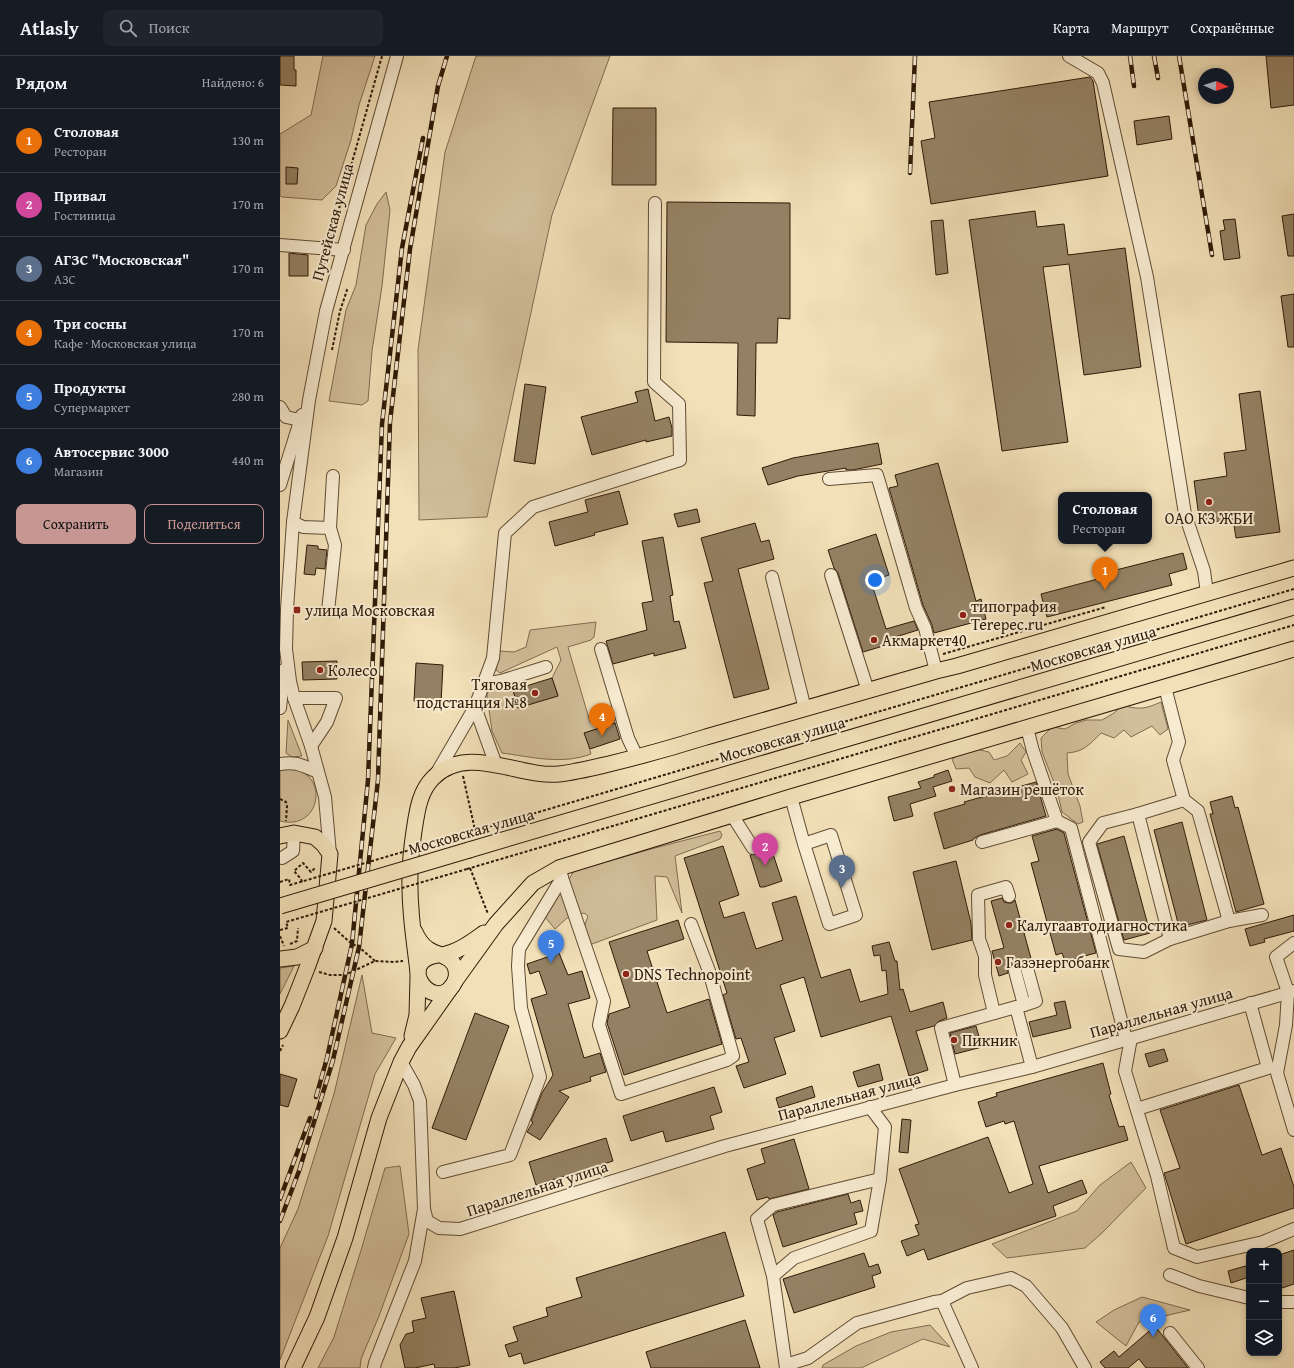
<!DOCTYPE html>
<html lang="ru">
<meta charset="utf-8">
<style>
:root{--surface:#171b24;--page:#20242c;--text:#f1f3f6;--muted:#9ea1a6;--line:#363941;--accent:#c59692}
body{margin:0;font-family:"Gentium Book Plus",serif;background:var(--page);color:var(--text)}
.controls{position:absolute;right:12px;bottom:12px;display:grid;overflow:hidden;border-radius:8px;box-shadow:0 2px 6px #0003}
.controls button{width:36px;height:36px;display:grid;place-items:center;padding:0;border:0;border-bottom:1px solid var(--line);background:var(--surface);color:var(--text);font:20px sans-serif}
.compass{position:absolute;left:918px;top:12px;width:36px;height:36px;border-radius:50%;background:var(--surface);box-shadow:0 2px 6px #0003;rotate:93deg}
.you{position:absolute;left:595px;top:524px;width:14px;height:14px;margin:-10px;border:3px solid #fff;border-radius:50%;background:#1a73e8;box-shadow:0 0 0 6px #1a73e833}
.badge{display:grid;place-items:center;width:26px;height:26px;border-radius:50%;background:var(--accent);color:#fff;font-size:13px;font-weight:700}
.pin{position:absolute;translate:-50% -33px;filter:drop-shadow(0 1px 2px #0008)}
.pin::after{content:'';position:absolute;top:21px;width:14px;height:12px;background:inherit;clip-path:polygon(0 0,100% 0,50% 100%)}
.popup{position:absolute;left:778px;top:436px;width:94px;height:52px;box-sizing:border-box;display:grid;place-content:center;border-radius:8px;background:var(--surface);filter:drop-shadow(0 1px 3px #0005);font-size:13px;white-space:nowrap;color:var(--muted)}
.popup b{font-size:15px;color:var(--text)}
.popup::after{content:'';position:absolute;left:50%;top:100%;margin-left:-8px;border:8px solid transparent;border-top-color:var(--surface)}
.list{margin:0;padding:0;list-style:none}
h2{display:flex;justify-content:space-between;align-items:center;height:52px;margin:0;padding:0 16px;font-size:17px}
h2 small{font-size:13px;font-weight:400;color:var(--muted)}
.list li{display:grid;grid-template-columns:26px 1fr auto;gap:12px;align-items:center;box-sizing:border-box;height:64px;padding:0 16px;border-top:1px solid var(--line)}
.list b{display:block;font-size:15px;white-space:nowrap}
.list p{margin:0;font-size:13px;white-space:nowrap;color:var(--muted)}
.list em{font-size:13px;font-style:normal;color:var(--muted)}
.actions{display:flex;gap:8px;padding:12px 16px}
.actions a{flex:1;padding:9px 0;border:1px solid var(--accent);border-radius:8px;text-align:center;font-size:14px;color:var(--accent)}
.actions .main{background:var(--accent);color:#111}
.icon{flex:none;width:22px;height:22px;fill:none;stroke:currentColor;stroke-width:2;stroke-linecap:round;stroke-linejoin:round}
.map{position:relative;flex:none;width:1014px;height:1312px;overflow:hidden}
header{display:flex;align-items:center;gap:24px;box-sizing:border-box;height:56px;padding:0 20px;background:var(--surface);border-bottom:1px solid var(--line)}
header strong{font-size:19px}
nav{display:flex;gap:22px;margin-inline-start:auto;font-size:14px}
.search{width:280px;height:36px;background:var(--page);display:flex;align-items:center;gap:10px;box-sizing:border-box;padding:0 14px;border-radius:8px;color:var(--muted);font-size:15px}
main{display:flex}
aside{flex:1;background:var(--surface)}
.map>svg:first-child{display:block}
</style>
<header>
<strong>Atlasly</strong>
<div class="search"><svg class="icon" aria-label="search" viewBox="0 0 24 24"><circle cx="10" cy="10" r="6"/><path d="M15 15l6 6"/></svg>Поиск</div>
<nav><a>Карта</a><a>Маршрут</a><a>Сохранённые</a></nav>
</header>
<main>
<aside>
<h2>Рядом<small>Найдено: 6</small></h2>
<ul class="list">
<li><span class="badge" style="background:#e8710a">1</span><div><b>Столовая</b><p>Ресторан</p></div><em>130 m</em></li>
<li><span class="badge" style="background:#d1479c">2</span><div><b>Привал</b><p>Гостиница</p></div><em>170 m</em></li>
<li><span class="badge" style="background:#5c6f8a">3</span><div><b>АГЗС &quot;Московская&quot;</b><p>АЗС</p></div><em>170 m</em></li>
<li><span class="badge" style="background:#e8710a">4</span><div><b>Три сосны</b><p>Кафе · Московская улица</p></div><em>170 m</em></li>
<li><span class="badge" style="background:#3f7fe0">5</span><div><b>Продукты</b><p>Супермаркет</p></div><em>280 m</em></li>
<li><span class="badge" style="background:#3f7fe0">6</span><div><b>Автосервис 3000</b><p>Магазин</p></div><em>440 m</em></li>
</ul>
<div class="actions"><a class="main">Сохранить</a><a>Поделиться</a></div>
</aside>
<div class="map">
<svg width="1014" height="1312" viewBox="0 0 1014 1312">
<rect width="100%" height="100%" fill="#f2e0b8"/>
<filter id="stains"><feTurbulence type="fractalNoise" baseFrequency=".005" numOctaves="4"/><feColorMatrix values="0 0 0 0 .2 0 0 0 0 .09 0 0 0 0 .02 0 0 0 .5 -.17"/></filter>
<radialGradient id="worn" r=".72"><stop offset=".6" stop-color="#630" stop-opacity="0"/><stop offset="1" stop-color="#630" stop-opacity=".3"/></radialGradient>
<g fill="#d1be9a" stroke="#806c50">
<path d="M43,0H95L79,49L71,84L56,130L42,144L2,141L0,140V78L31,59Z"/>
<path d="M196,0H330L272,159L207,461L139,464L138,294L165,96Z"/>
<path d="M106,136L110,154L102,230L92,295L88,345L82,349L49,345L66,254L76,229L86,169L97,148Z"/>
<path d="M316,566L314,581L311,584L288,591L310,666L333,659L335,667L305,677L311,698C282,709 252,701 222,697L212,675L207,639L210,630L231,625L238,652L278,639L272,622L281,604L277,591L220,617L216,614L220,595L234,596L246,591L250,574Z"/>
<path d="M881,646L888,673L880,679L872,670L851,681L844,674L834,682L821,677C810,688 804,696 787,697L788,718L800,750L803,766L798,768L782,756L777,734L762,696L761,682L772,671L785,673L796,667L806,664H822L834,657L842,649C859,654 865,653 881,646Z"/>
<path d="M8,664L22,700L12,701L6,697Z"/>
<path d="M740,687L746,696L741,704L748,718L732,726L724,714L710,727L695,721L689,712L676,713L672,703L692,692L709,696L714,704L727,700Z"/>
<path d="M5,713C50,710 44,776 0,765V715Z"/>
<path d="M440,775L442,779L440,783L395,800L402,857L387,821L375,820L377,864L312,888L300,883L308,860L304,857L287,862L275,873L265,861L294,815L371,793Z"/>
<path d="M14,910L0,938V912Z"/>
<path d="M82,919L92,977L116,982L95,1018L48,1180L0,1304V1192L18,1153L54,1038Z"/>
<path d="M851,1106L866,1132L822,1177L805,1192L727,1202L712,1188L797,1155L820,1129Z"/>
<path d="M120,1110L129,1178L99,1260L81,1303L80,1312H38L54,1281L82,1191L105,1112Z"/>
<path d="M862,1241L910,1254L859,1266L846,1290L816,1266L834,1254Z"/>
<path d="M650,1269L670,1291L643,1283L581,1312H542L543,1309L576,1290L611,1276Z"/>
</g>
<g fill="#948163" stroke="#2f1a07">
<path d="M0,0H14V14H16V30L0,29Z"/>
<path d="M986,0H1014V49L991,52Z"/>
<path d="M810,21L813,25L828,120L651,148L641,85L655,82L649,46Z"/>
<path d="M333,52H376V129H332Z"/>
<path d="M889,60L892,83L857,89L854,65Z"/>
<path d="M6,111L18,112L17,128H6Z"/>
<path d="M387,146L510,147V263L498,262L497,287H476L475,360L457,359L458,287L386,286Z"/>
<path d="M755,155L757,171L784,168L788,199L845,192L861,311L804,319L789,208L763,211L788,386L722,395L689,164Z"/>
<path d="M1014,158V200H1008L1002,160Z"/>
<path d="M955,163L960,202L944,204L940,175L945,174L943,164Z"/>
<path d="M663,164L668,217L656,219L651,165Z"/>
<path d="M9,197L28,199V220H9Z"/>
<path d="M1014,238V291H1008L1001,240Z"/>
<path d="M245,328L266,331L255,408L234,405Z"/>
<path d="M368,333L375,365L389,361L392,372V380L366,386V384L312,399L301,361L358,346L355,336Z"/>
<path d="M980,335L1000,476L956,482L953,463L920,468L914,425L947,420L944,397L966,394L959,338Z"/>
<path d="M598,387L602,408L573,414H566V412L518,420L488,429L482,412L513,402Z"/>
<path d="M658,407L696,545L701,543L706,563L654,577L652,569L643,549L609,432L618,430L615,419Z"/>
<path d="M339,435L348,468L314,477L315,479L275,490L269,466L308,456L305,444Z"/>
<path d="M417,453L420,466L398,471L394,458Z"/>
<path d="M475,467L481,486L489,484L494,503L458,513L489,633L454,642L424,527L433,525L421,482Z"/>
<path d="M596,478L609,519L591,525L606,573L634,565L638,574L609,583L610,588L583,596L558,517L554,512L548,494Z"/>
<path d="M383,481L393,539L390,540L394,566L399,565L406,592L374,600V597L333,608L326,585L367,574L362,547L373,545L362,485Z"/>
<path d="M27,489L38,490V493L47,494L45,513L36,512L35,519L24,518Z"/>
<path d="M903,497L907,513L889,518L892,529L767,561L761,538L833,519L832,515Z"/>
<path d="M57,605V623L23,624L22,606Z"/>
<path d="M136,607L163,609L161,647L134,645Z"/>
<path d="M272,622L278,640L238,652L233,634Z"/>
<path d="M335,667L340,683L310,693L304,677Z"/>
<path d="M668,714L672,725L653,731L656,740L630,748L633,760L614,765L608,741L641,732L638,726L654,721V719Z"/>
<path d="M756,726L766,760L700,779L693,783V784L664,793L654,757L685,748L684,746Z"/>
<path d="M952,740L955,752L958,751L984,848L956,856L930,758H933L930,746Z"/>
<path d="M902,766L927,864L899,871L874,774Z"/>
<path d="M777,773L784,777L816,897L785,905L782,897L776,899L751,807L759,805L752,780Z"/>
<path d="M844,780L870,877L844,884L817,788Z"/>
<path d="M443,790L459,839L439,846L444,862L464,856L476,893L503,884L492,847L516,840L541,922L570,913L580,946L608,938L606,914L602,915L600,899L594,900L592,890L609,886L615,905H617L620,934L623,933L630,956L663,946L667,962L659,965L654,970L636,975L648,1014L629,1020L611,960L541,981L524,921L500,929L515,975L494,982L506,1018L464,1032L456,1010L469,1006L461,982L456,983L443,939L447,937L404,802Z"/>
<path d="M491,792L502,825L484,831H480L470,799L477,798L480,796Z"/>
<path d="M676,805L691,867L692,884L652,894L633,816Z"/>
<path d="M722,842L724,846L728,847H732L735,844L752,906L745,905L740,909L737,908H733L728,913V917L719,920L712,895L724,892L711,845Z"/>
<path d="M1014,859V875L984,883L985,886L970,890L965,873Z"/>
<path d="M398,864L404,883L367,895L387,957L429,943L442,988L344,1019L327,967L329,958L350,951L329,886Z"/>
<path d="M279,897L288,919L302,915L310,942L288,948L304,1002L320,997L326,1016L310,1021L311,1025L279,1035L289,1041L260,1084L247,1076L253,1066L251,1065L262,1037L273,1019L251,943L267,938L259,915L250,918L247,908Z"/>
<path d="M785,945L791,972L753,981L749,966L777,959L774,947Z"/>
<path d="M195,957L229,970L186,1084L152,1072Z"/>
<path d="M696,970L702,991L675,998L670,977Z"/>
<path d="M884,993L888,1005L869,1011L865,998Z"/>
<path d="M823,1007L831,1038L829,1039L839,1071L844,1070L848,1084L759,1110L768,1137L802,1124L807,1137L773,1150L776,1160L648,1204L644,1193L627,1200L621,1185L639,1179L635,1169L639,1168L619,1113L708,1081L729,1137L753,1128L734,1065L725,1068L724,1065L706,1071L698,1046L717,1040L716,1037Z"/>
<path d="M599,1008L603,1024L578,1031L573,1016Z"/>
<path d="M0,1018L17,1023L8,1051L0,1049Z"/>
<path d="M959,1029L982,1099L1001,1092L1014,1131V1152L906,1188L884,1117L900,1112L880,1054Z"/>
<path d="M532,1030L535,1041L499,1052L496,1042Z"/>
<path d="M434,1031L442,1056L430,1060L434,1073L386,1086L383,1075L351,1085L343,1060Z"/>
<path d="M622,1063L631,1064L628,1097L619,1096Z"/>
<path d="M326,1082L333,1105L256,1129L249,1106Z"/>
<path d="M514,1083L529,1133L489,1143L488,1141L477,1144L467,1113L485,1107L481,1093Z"/>
<path d="M568,1138L571,1147L580,1144L583,1155L574,1157L577,1168L503,1191L493,1159L497,1156Z"/>
<path d="M445,1176L464,1240L244,1308L241,1297L229,1301L225,1289L238,1285L233,1271L268,1260L266,1252L302,1241L296,1222Z"/>
<path d="M1014,1194V1228L999,1233V1199Z"/>
<path d="M584,1197L589,1211L598,1208L601,1217L592,1220L595,1231L514,1257L503,1223Z"/>
<path d="M969,1209V1221L951,1227L948,1215Z"/>
<path d="M174,1235L190,1309L174,1312H155L154,1308L135,1312H125L120,1289L126,1278L134,1276L132,1265L146,1262L141,1242Z"/>
<path d="M465,1264L480,1312H371L366,1296Z"/>
<path d="M875,1270L908,1312H866L859,1303L848,1312H825L820,1306L834,1295L839,1301Z"/>
</g>
<g fill="none" stroke-linecap="round" stroke-linejoin="round">
<g stroke="#604c33" stroke-width="14">
<g id="minor">
<path d="M789,0L818,17L823,27L867,221L905,458L924,515L927,537"/>
<path d="M0,189L64,194"/>
<path d="M0,351L6,361L20,364"/>
<path d="M549,423L597,419L636,552L645,572L656,615"/>
<path d="M0,429L22,359"/>
<path d="M13,466L23,471L50,472L53,420"/>
<path d="M551,519L588,635"/>
<path d="M492,521L525,653"/>
<path d="M48,555L55,489L50,472"/>
<path d="M321,593L348,682L357,701"/>
<path d="M203,628L221,625L266,611"/>
<path d="M885,631L899,686L893,704L904,744L918,755L949,865L982,859"/>
<path d="M14,642H56L47,666L31,690"/>
<path d="M195,651L216,709"/>
<path d="M0,652L4,614"/>
<path d="M0,708C16,705 23,710 38,716"/>
<path d="M155,720L195,651L213,602L225,477L253,451L400,404L399,348L374,326L375,147"/>
<path d="M511,741L524,788L549,868L576,859L551,779L524,788"/>
<path d="M904,744L858,758L890,883L949,865"/>
<path d="M858,758L823,767L809,786L839,893L864,896L890,883"/>
<path d="M452,759L473,792"/>
<path d="M777,765L791,772L846,983"/>
<path d="M702,786L777,765L753,695L747,672"/>
<path d="M50,798L45,741L31,690L14,642L10,625L6,593L7,553L13,466L29,344L46,255L117,0"/>
<path d="M2,802L13,795L14,777"/>
<path d="M282,822L324,945L319,969L341,1038L447,1004L453,1000L429,915L411,868"/>
<path d="M1014,887L996,901L1008,936L1006,969L997,1017L1014,1074"/>
<path d="M735,915L744,949L737,951"/>
<path d="M744,949L756,945L747,912"/>
<path d="M714,957L705,919V900L699,883L698,839L726,831L729,840"/>
<path d="M851,982L845,1015L877,1120L894,1192L917,1201L983,1186L1014,1173"/>
<path d="M675,1029L661,972L736,951L752,1011"/>
<path d="M857,1053L988,1012L970,947"/>
<path d="M163,1116L230,1099L260,1021L241,952L238,910L239,893L282,822L281,817"/>
<path d="M144,1153L147,1165L159,1172L180,1173L445,1090L675,1029L752,1011L1014,935"/>
<path d="M890,1219L919,1230L969,1242"/>
<path d="M493,1220L477,1163L493,1149L600,1123"/>
<path d="M662,1245L687,1232L731,1222L746,1230L782,1272L805,1312"/>
<path d="M999,1246H1014"/>
<path d="M890,1277L918,1312"/>
<path d="M506,1309L528,1302L577,1267L654,1246L662,1245L692,1312"/>
<path d="M94,1312L95,1307L135,1205L144,1153L140,1045L134,1029L121,1006"/>
<path d="M506,1312L493,1220L514,1202L591,1175L600,1123L605,1071L590,1051"/>
</g>
</g>
<g stroke="#2f1a07" stroke-width="17">
<g id="major">
<path d="M0,780L14,777L35,781L43,788L50,798L44,865L27,912L12,950L0,975"/>
<path d="M189,794L1014,551"/>
<path d="M135,876C138,883 142,889 148,893C155,898 161,898 167,902C177,907 179,920 173,929C153,958 115,906 157,899"/>
<path d="M162,899C178,896 190,887 204,877"/>
<path d="M0,903L17,901L35,892"/>
<path d="M138,916C134,883 129,851 130,818C130,804 132,789 134,775C137,756 139,736 153,722C187,687 239,722 279,718C296,716 312,712 329,708C362,700 394,691 426,681C503,659 580,637 656,615L677,610L1014,512"/>
<path d="M175,925L216,868L253,827L279,812L511,741L1014,593"/>
<path d="M132,980L137,959L138,921"/>
<path d="M13,1312L37,1261L65,1182L99,1062L121,1006L129,991L172,930"/>
</g>
</g>
<g stroke="#2f1a07" stroke-width="2" stroke-dasharray="3 2" stroke-linecap="butt">
<path d="M51,181L102,0"/>
<path d="M43,225L40,224L45,205"/>
<path d="M52,294L60,255L67,234L64,233"/>
<path d="M663,598L826,551"/>
<path d="M183,720L195,774"/>
<path d="M0,743L6,746L7,750L6,765"/>
<path d="M191,776L1014,533"/>
<path d="M190,812L208,858"/>
<path d="M187,813L1014,569"/>
<path d="M22,826L21,823L14,815L23,807L31,816L35,812"/>
<path d="M54,872L72,888L79,891L95,905"/>
<path d="M0,880L4,890"/>
<path d="M10,888L17,885L18,872"/>
<path d="M39,916L50,919H65L95,905L114,906L123,905"/>
<path d="M0,995L3,989"/>
</g>
<use href="#minor" stroke="#f7ebd1" stroke-width="12"/>
<use href="#major" stroke="#f2e0b8" stroke-width="15"/>
<g stroke="#2f1a07" stroke-width="4.5">
<g id="rail">
<path d="M850,0L854,30"/>
<path d="M874,0L878,22"/>
<path d="M899,0L932,199"/>
<path d="M630,117L635,0"/>
<path d="M36,1041L47,1002L72,888L88,724L102,368L122,192L143,82"/>
<path d="M0,1143L30,1062"/>
<path d="M0,1165L19,1115L53,1004L79,891L98,724L110,366L130,193L158,30L167,0"/>
</g>
</g>
<use href="#rail" stroke="#f7ebd1" stroke-width="3" stroke-dasharray="9" stroke-linecap="butt"/>
<g stroke="#2f1a07" stroke-width="17" stroke-linecap="butt">
<path id="major-bridge" d="M0,850L189,794"/>
</g>
<g stroke="#2f1a07" stroke-width="2" stroke-dasharray="3 2" stroke-linecap="butt">
<path d="M0,826L9,823L10,829L191,776"/>
<path d="M0,874L8,872L6,866L187,813"/>
</g>
<use href="#major-bridge" stroke="#f2e0b8" stroke-width="15"/>
</g>
<g fill="#8f2418" stroke="#f7ebd1" stroke-width="1.5">
<circle cx="929" cy="446" r="4"/>
<rect x="13" y="550" width="8" height="8" rx="2"/>
<circle cx="683" cy="559" r="4"/>
<circle cx="594" cy="584" r="4"/>
<circle cx="40" cy="614" r="4"/>
<circle cx="255" cy="637" r="4"/>
<circle cx="672" cy="733" r="4"/>
<circle cx="729" cy="869" r="4"/>
<circle cx="718" cy="906" r="4"/>
<circle cx="346" cy="918" r="4"/>
<circle cx="674" cy="984" r="4"/>
</g>
<g text-anchor="middle" dominant-baseline="central" stroke-width="4" stroke-linejoin="round" paint-order="stroke">
<g font-size="16" fill="#2f1a07" stroke="#f7ebd1">
<text transform="translate(52 166) rotate(-75)">Путейская улица</text>
<text transform="translate(813 592) rotate(-16)">Московская улица</text>
<text transform="translate(502 683) rotate(-16)">Московская улица</text>
<text transform="translate(191 775) rotate(-16)">Московская улица</text>
<text transform="translate(881 956) rotate(-16)">Параллельная улица</text>
<text transform="translate(569 1040) rotate(-15)">Параллельная улица</text>
<text transform="translate(257 1132) rotate(-18)">Параллельная улица</text>
</g>
<g font-size="16" fill="#2f1a07" stroke="#f7ebd1" text-anchor="start">
<text x="929" y="462" text-anchor="middle">ОАО КЗ ЖБИ</text>
<text x="691" y="550">типография<tspan x="691" dy="18">Terepec.ru</tspan></text>
<text x="25" y="554">улица Московская</text>
<text x="602" y="584">Акмаркет40</text>
<text x="48" y="614">Колесо</text>
<text x="247" y="628" text-anchor="end">Тяговая<tspan x="247" dy="18">подстанция №8</tspan></text>
<text x="680" y="733">Магазин решёток</text>
<text x="737" y="869">Калугаавтодиагностика</text>
<text x="726" y="906">Газэнергобанк</text>
<text x="354" y="918">DNS Technopoint</text>
<text x="682" y="984">Пикник</text>
</g>
</g>
<rect width="100%" height="100%" filter="url(#stains)"/>
<rect width="100%" height="100%" fill="url(#worn)"/>
</svg>
<div class="controls">
<button>+</button>
<button>−</button>
<button><svg class="icon" aria-label="layers" viewBox="0 0 24 24"><path d="M12 4l9 5-9 5-9-5zM3 14l9 5 9-5"/></svg></button>
</div>
<svg class="compass" viewBox="-18 -18 36 36"><path d="M0-13l5 13h-10z" fill="#e53935"/><path d="M0 13l5-13h-10z" fill="#9ea1a6"/></svg>
<div class="you"></div>
<div class="pin badge" style="left:825px;top:534px;background:#e8710a">1</div>
<div class="popup"><b>Столовая</b>Ресторан</div>
<div class="pin badge" style="left:485px;top:810px;background:#d1479c">2</div>
<div class="pin badge" style="left:562px;top:832px;background:#5c6f8a">3</div>
<div class="pin badge" style="left:322px;top:680px;background:#e8710a">4</div>
<div class="pin badge" style="left:271px;top:907px;background:#3f7fe0">5</div>
<div class="pin badge" style="left:873px;top:1281px;background:#3f7fe0">6</div>
</div>
</main>
